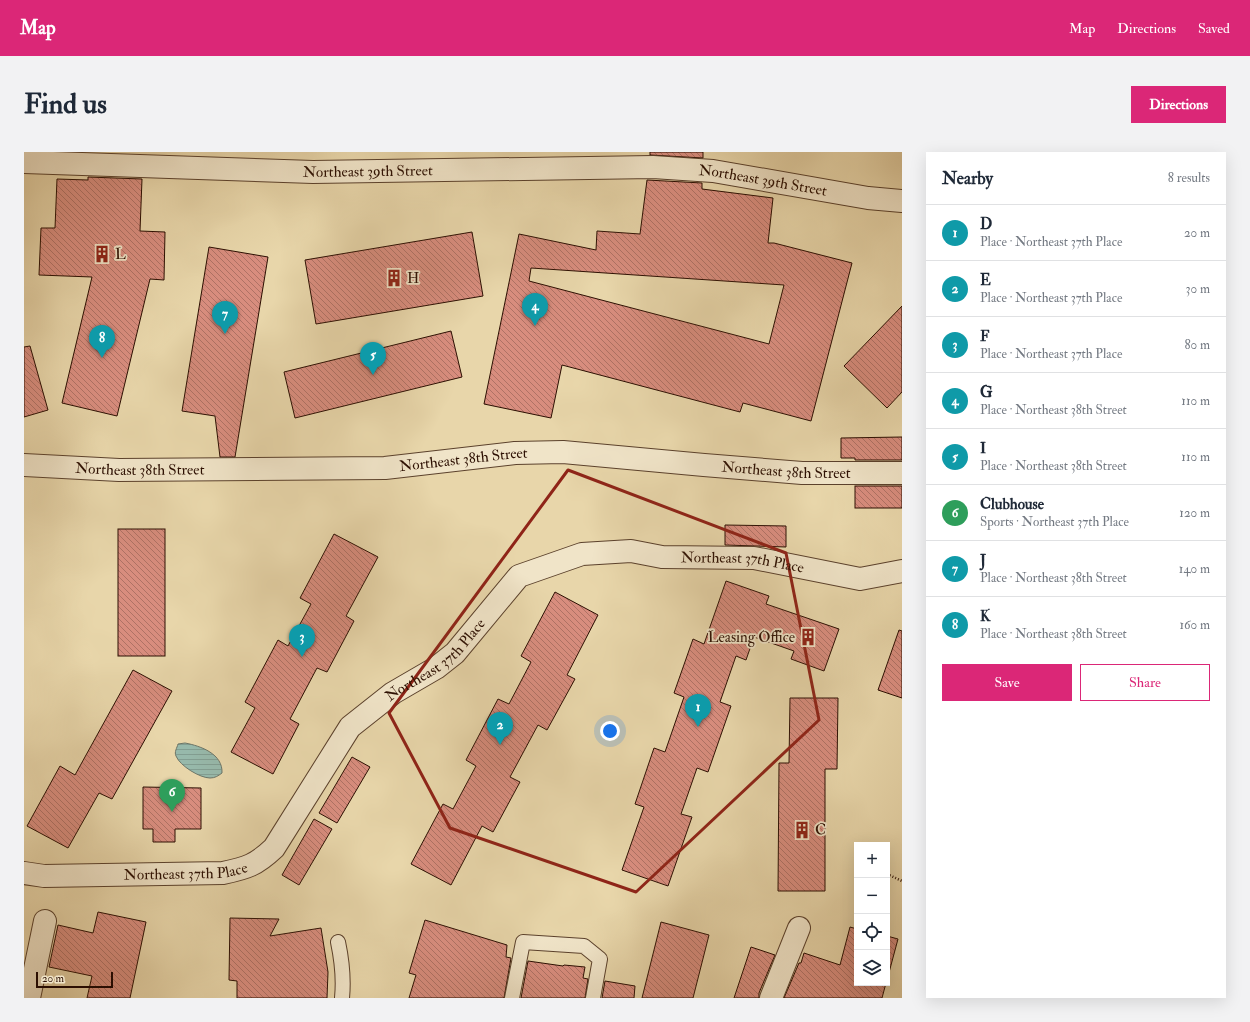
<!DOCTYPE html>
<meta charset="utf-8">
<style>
:root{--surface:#fff;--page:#f2f2f3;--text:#1f2937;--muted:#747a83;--line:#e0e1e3;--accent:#db2777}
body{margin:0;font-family:"IM FELL Double Pica",serif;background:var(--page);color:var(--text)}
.controls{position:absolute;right:12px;bottom:12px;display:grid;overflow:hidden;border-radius:0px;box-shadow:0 4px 16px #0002}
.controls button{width:36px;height:36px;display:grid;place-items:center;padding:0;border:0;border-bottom:1px solid var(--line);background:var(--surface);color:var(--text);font:20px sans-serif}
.scale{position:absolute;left:12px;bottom:10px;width:77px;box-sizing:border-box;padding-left:4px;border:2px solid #2c0f02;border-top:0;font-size:11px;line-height:14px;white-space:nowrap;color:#2c0f02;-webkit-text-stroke:3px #f0e4c8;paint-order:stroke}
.you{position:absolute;left:586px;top:579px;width:14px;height:14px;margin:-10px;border:3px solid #fff;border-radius:50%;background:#1a73e8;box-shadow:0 0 0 6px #1a73e833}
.badge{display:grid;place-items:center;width:26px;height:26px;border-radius:50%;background:var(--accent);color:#fff;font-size:13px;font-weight:700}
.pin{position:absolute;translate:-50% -33px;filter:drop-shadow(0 1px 2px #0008)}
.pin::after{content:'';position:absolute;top:21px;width:14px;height:12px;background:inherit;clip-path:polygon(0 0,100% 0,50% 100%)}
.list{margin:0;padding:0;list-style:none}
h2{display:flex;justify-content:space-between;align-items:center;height:52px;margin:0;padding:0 16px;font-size:17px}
h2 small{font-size:13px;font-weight:400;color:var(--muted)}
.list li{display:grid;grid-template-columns:26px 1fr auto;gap:12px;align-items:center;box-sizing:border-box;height:56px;padding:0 16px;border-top:1px solid var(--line)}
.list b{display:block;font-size:15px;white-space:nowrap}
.list p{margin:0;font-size:13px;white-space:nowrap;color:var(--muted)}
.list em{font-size:13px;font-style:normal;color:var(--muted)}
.actions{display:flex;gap:8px;padding:12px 16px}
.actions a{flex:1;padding:9px 0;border:1px solid var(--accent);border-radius:0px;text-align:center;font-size:14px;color:var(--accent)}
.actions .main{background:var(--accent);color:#fff}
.icon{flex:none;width:22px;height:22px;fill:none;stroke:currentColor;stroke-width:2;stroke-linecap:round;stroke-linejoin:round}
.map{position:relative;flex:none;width:878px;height:846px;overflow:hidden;border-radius:0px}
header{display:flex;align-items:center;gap:24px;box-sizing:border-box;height:56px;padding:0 20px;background:var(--accent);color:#fff}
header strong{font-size:19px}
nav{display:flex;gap:22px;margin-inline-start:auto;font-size:14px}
.intro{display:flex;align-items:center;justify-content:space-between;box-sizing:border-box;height:96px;padding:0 24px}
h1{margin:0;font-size:28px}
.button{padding:10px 18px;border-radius:0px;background:var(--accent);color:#fff;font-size:14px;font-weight:700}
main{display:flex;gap:24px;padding:0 24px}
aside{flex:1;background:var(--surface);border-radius:0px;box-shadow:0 4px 16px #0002}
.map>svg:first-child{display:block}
</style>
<header>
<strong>Map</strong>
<nav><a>Map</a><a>Directions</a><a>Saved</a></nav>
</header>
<div class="intro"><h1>Find us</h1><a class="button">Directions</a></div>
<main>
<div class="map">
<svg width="878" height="846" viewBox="0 0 878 846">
<defs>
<pattern id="water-rules" width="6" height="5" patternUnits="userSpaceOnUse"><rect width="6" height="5" fill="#97b9ab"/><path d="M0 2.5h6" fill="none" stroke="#829e92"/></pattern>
<pattern id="building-back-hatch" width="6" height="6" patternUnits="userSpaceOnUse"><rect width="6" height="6" fill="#d88d7e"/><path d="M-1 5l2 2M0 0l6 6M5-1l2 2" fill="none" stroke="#af7265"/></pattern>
</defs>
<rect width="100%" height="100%" fill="#e8d6aa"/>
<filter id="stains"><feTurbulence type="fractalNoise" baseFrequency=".005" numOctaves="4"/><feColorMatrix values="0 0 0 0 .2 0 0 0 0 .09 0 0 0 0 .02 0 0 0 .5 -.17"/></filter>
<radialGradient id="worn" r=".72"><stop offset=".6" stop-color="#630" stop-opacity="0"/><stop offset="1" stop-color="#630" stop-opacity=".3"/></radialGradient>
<path fill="url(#water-rules)" stroke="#6c7567" d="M161,591C177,594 199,602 198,621C194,624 191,626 186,626C176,626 156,614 152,604C150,600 153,596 154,592Z"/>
<g fill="url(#building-back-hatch)" stroke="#2c0f02" fill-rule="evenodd">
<path d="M626,0H679V6L626,3Z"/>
<path d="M64,25L118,27L116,79L141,80L140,128L126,127L93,264L38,251L68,125L15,123L17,76H31L33,27L64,28Z"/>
<path d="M623,28L678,31V37L749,46L744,91H750L828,111L787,269L719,251L716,260L538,213L527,266L460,252L495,82L572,98L573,79L616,82ZM507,116L760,133L745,192L505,129Z"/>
<path d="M448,80L459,144L292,172L281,108Z"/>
<path d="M185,95L244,105L211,305H196L191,264L158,259Z"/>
<path d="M878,154V240L863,256L820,214Z"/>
<path d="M427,179L438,225L271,266L260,220Z"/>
<path d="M6,194L24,258L0,265V195Z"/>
<path d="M878,285V308H831V306H817V286Z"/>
<rect x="831" y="334" width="47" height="22"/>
<path d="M701,373L762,374V395L701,393Z"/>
<rect x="94" y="377" width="47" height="127"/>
<path d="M310,382L354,405L322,464L330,469L303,520L293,516L266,567L275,572L249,622L207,600L231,556L221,550L254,488L264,494L287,452L276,446Z"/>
<path d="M702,429L745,444L742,452L815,477L800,519L767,507L770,499L730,485L722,508L712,504L696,550L707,554L684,620L673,616L657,662L668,665L644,734L598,718L620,655L611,652L630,596L641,600L660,545L650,541L669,487L680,492Z"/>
<path d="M531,440L574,463L543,523L551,527L523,578L514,573L486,625L496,630L469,680L458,674L427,733L387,712L419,652L429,657L452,614L442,608L474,547L485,552L507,510L497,504Z"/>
<path d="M875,478L878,479V546L854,538Z"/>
<path d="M109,518L148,539L88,647L75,641L44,696L3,674L36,614L51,623Z"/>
<path d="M766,546H814L813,617H801V739H754L755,611H765Z"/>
<path d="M328,605L346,615L313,671L295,661Z"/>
<path d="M119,635L177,636V677H151V690H129V677H119Z"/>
<path d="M290,667L308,677L275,733L258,723Z"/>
<path d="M74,760L122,770L106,846H63L68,824L25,815L34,773L69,781Z"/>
<path d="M206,766L255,767L246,784L297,776L304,820L303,846H213V829L205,828Z"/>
<path d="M401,768L483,793L482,805L487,806L480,846H385L392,823L385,821Z"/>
<path d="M637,770L685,783L669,846H618Z"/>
<path d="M826,775L833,777V831H862L858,846H760L775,811H777L780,801L816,813Z"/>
<path d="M863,784L874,787L863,828Z"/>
<path d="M727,795L751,803L735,841V846H710Z"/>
<path d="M504,809L539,814L540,813L561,815L559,826L564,827L561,846H497Z"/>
<path d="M581,829L611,834L610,846H578Z"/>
</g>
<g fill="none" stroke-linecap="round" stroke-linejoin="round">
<g stroke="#5b412c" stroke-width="16">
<g id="service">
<path d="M314,790C318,809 320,826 318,846"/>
<path d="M488,846L499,790L560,794L576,807L569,846"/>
</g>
</g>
<g stroke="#5b412c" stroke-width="24">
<g id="minor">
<path id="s1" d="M0,10L289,20L629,15L689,19L844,46L878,49"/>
<path id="s2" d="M0,313L95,318L361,316L491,301L539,300L680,313L778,321H878"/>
<path id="s3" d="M0,721L20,724L199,721C223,716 232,713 250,696L326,575L369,541L412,516L431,501L495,424L558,402L607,399L638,405L730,406L836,427L878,419"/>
<path d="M5,846L21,769"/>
<path d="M747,846L775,776"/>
</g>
</g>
<path stroke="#2c0f02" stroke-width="2.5" stroke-dasharray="1 2" stroke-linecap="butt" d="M863,722L878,729"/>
<use href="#service" stroke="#f0e4c8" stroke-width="14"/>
<use href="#minor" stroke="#f0e4c8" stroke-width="22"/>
</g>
<path fill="none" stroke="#8f2418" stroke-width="3" stroke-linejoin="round" d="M544,318L762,401L795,568L612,740L426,676L365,561Z"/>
<defs>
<g id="building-bare" transform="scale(1.38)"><path d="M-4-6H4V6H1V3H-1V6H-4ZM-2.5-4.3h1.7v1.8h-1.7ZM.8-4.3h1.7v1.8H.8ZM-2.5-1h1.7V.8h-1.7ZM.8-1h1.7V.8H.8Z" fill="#8f2418" stroke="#f0e4c8" stroke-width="2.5" paint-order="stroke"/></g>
</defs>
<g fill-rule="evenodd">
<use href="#building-bare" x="78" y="102"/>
<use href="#building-bare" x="370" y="126"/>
<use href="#building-bare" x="784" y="485"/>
<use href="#building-bare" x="778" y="678"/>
</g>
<g text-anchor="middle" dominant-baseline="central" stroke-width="3.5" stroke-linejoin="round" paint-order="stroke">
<g font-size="15" fill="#2c0f02" stroke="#f0e4c8">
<text stroke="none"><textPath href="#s1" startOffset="344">Northeast 39th Street</textPath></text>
<text stroke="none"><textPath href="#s1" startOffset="740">Northeast 39th Street</textPath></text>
<text stroke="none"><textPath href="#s2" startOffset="440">Northeast 38th Street</textPath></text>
<text stroke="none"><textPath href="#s2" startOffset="116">Northeast 38th Street</textPath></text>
<text stroke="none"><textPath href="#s2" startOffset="764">Northeast 38th Street</textPath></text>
<text stroke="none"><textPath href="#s3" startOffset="857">Northeast 37th Place</textPath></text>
<text stroke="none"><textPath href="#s3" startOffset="509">Northeast 37th Place</textPath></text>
<text stroke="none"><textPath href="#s3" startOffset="162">Northeast 37th Place</textPath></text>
</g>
<g font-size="15" fill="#2c0f02" stroke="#f0e4c8" text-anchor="start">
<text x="91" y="102">L</text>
<text x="383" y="126">H</text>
<text x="771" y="485" text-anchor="end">Leasing Office</text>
<text x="791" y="678">C</text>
</g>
</g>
<rect width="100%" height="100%" filter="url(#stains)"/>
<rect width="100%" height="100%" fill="url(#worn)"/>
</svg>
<div class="controls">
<button>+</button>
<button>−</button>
<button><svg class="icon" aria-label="locate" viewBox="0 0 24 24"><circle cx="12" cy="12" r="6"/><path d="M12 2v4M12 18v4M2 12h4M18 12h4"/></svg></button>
<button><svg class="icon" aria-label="layers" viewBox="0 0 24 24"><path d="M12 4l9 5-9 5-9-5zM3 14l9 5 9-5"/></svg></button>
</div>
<div class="scale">20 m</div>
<div class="you"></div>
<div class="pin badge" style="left:674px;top:575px;background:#0f9aa8">1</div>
<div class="pin badge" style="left:476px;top:593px;background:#0f9aa8">2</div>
<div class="pin badge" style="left:278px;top:505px;background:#0f9aa8">3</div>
<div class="pin badge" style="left:511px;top:174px;background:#0f9aa8">4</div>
<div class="pin badge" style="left:349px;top:223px;background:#0f9aa8">5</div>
<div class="pin badge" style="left:148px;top:660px;background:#2e9e5b">6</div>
<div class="pin badge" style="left:201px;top:182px;background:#0f9aa8">7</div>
<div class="pin badge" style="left:78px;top:206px;background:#0f9aa8">8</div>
</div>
<aside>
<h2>Nearby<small>8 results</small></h2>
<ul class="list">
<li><span class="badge" style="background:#0f9aa8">1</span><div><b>D</b><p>Place · Northeast 37th Place</p></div><em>20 m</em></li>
<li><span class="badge" style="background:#0f9aa8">2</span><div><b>E</b><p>Place · Northeast 37th Place</p></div><em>30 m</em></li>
<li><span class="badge" style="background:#0f9aa8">3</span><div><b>F</b><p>Place · Northeast 37th Place</p></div><em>80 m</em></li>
<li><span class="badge" style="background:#0f9aa8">4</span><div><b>G</b><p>Place · Northeast 38th Street</p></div><em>110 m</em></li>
<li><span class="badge" style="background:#0f9aa8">5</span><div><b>I</b><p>Place · Northeast 38th Street</p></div><em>110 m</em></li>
<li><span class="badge" style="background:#2e9e5b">6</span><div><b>Clubhouse</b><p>Sports · Northeast 37th Place</p></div><em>120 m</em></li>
<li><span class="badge" style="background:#0f9aa8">7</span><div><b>J</b><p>Place · Northeast 38th Street</p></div><em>140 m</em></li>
<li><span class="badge" style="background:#0f9aa8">8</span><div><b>K</b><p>Place · Northeast 38th Street</p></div><em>160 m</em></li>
</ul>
<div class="actions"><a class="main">Save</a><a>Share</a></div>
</aside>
</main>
